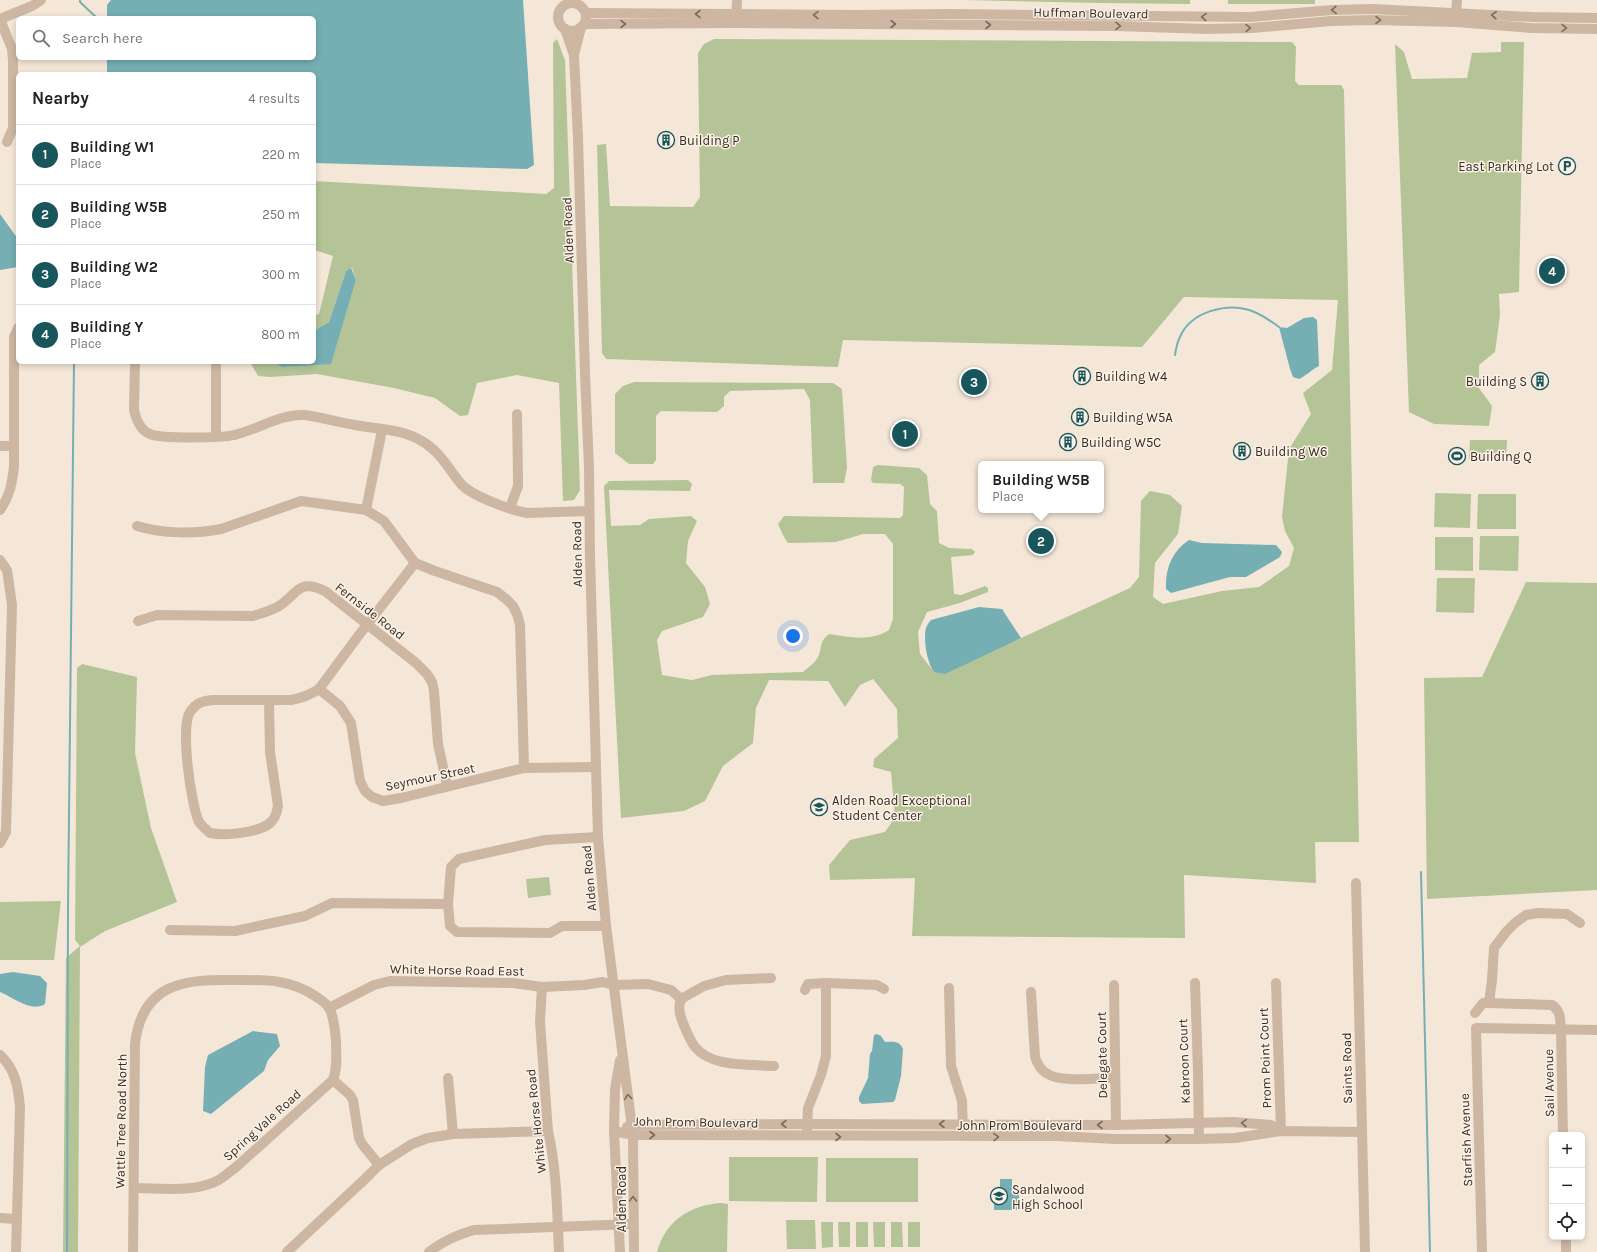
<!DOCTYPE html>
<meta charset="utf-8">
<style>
:root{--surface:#fff;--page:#f2f2f2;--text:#222;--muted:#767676;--line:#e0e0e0;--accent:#18565c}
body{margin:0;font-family:Karla,sans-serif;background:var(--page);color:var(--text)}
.controls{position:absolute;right:12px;bottom:12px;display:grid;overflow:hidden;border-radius:6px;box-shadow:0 2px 6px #0003}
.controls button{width:36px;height:36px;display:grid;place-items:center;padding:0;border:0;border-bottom:1px solid var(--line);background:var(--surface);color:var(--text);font:20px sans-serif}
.you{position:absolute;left:793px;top:636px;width:14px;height:14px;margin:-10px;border:3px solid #fff;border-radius:50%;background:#1a73e8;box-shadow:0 0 0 6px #1a73e833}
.badge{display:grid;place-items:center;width:26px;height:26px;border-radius:50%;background:var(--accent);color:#fff;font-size:13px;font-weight:700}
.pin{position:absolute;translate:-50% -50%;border:2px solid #fff;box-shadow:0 1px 4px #0006}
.popup{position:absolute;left:978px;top:461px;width:126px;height:52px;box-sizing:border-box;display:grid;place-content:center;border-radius:6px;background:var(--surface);filter:drop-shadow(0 1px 3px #0005);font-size:13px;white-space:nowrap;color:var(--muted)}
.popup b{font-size:15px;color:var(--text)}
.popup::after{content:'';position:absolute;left:50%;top:100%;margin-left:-8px;border:8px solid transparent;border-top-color:var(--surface)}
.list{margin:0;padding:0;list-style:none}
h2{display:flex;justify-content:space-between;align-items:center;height:52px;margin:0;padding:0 16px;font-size:17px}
h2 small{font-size:13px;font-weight:400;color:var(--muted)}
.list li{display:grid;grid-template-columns:26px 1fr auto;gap:12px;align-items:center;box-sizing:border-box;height:60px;padding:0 16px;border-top:1px solid var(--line)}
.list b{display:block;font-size:15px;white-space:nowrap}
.list p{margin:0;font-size:13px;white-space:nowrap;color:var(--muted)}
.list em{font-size:13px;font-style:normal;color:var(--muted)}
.icon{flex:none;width:22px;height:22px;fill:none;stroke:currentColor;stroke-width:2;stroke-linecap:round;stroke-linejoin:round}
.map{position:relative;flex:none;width:1597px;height:1252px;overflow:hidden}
.search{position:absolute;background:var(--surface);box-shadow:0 2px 6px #0003;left:16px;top:16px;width:300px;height:44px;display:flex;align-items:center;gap:10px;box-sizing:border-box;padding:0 14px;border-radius:6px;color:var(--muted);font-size:15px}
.panel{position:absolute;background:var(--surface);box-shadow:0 2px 6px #0003;left:16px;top:72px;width:300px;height:292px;border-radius:6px}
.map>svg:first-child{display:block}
</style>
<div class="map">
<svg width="1597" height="1252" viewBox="0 0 1597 1252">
<rect width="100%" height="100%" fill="#f4e7d8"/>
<g fill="#b4c497">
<path d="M964,0H1190V4L1102,3Z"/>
<rect x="1228" y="0" width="87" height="4"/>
<path d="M557,39L565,60L580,490L574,500L563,501L559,383L517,375L477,383L468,415L460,416L435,398L394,388L317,374L270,377L258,376L250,362H271L282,367L331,363L356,280L352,268L346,271L329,322L314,331V316L319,314L333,256L314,250V181L546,194L554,188L553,43Z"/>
<path d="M714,39L1292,42L1296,47L1295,81L1299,85H1341L1344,90L1359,842H1315L1316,883L1184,875L1185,938L912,936L915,878L830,880L829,865L850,840L885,832L895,817L891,772L873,767L874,759L898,738L897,709L873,679L860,685L845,707L828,681L769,680L756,708L753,743L723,766L705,801L684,811L621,818L604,486L609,481L688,480L692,484L690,491L609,490L611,526L640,525L649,519L691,516L697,521L688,541L686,563L705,587L710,604L703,617L662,631L657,640L662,675L692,680L712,675L803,672C809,667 816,662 819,655C822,645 820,641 829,634C850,637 870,642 889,630L893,619V544L885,534H863L836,542L788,543L783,535L778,524L784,516L900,518L903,515L904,487L900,484L873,483L871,480L873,467L878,465L919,468L927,475L930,504L937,511L939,543L949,548L972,549L975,552L973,555L951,557L954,594L961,595L985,586L988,588V592L960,603L927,612L918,632L920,654L934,672L1021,638L1130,588L1139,577L1141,501L1150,491L1170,495L1182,506L1178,534L1155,563L1153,597L1163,604L1222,591L1259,587L1289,566L1294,548L1285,531L1282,517L1289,449L1311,414L1303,393L1332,370L1338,300L1184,297L1142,347L843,340L838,367L606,359L602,353L597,145L606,144L610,206L693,207L700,197L698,53L704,44Z"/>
<path d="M1501,42H1524L1519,292L1499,294L1500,315L1495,352L1479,365V388L1492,406L1489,426L1434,424L1409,412L1395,44L1404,52L1412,79L1467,78L1472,53L1501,52Z"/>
<path d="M634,382L833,383L842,389L847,468L844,483H813L810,400L804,389L730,391L724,397V406L717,412L661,411L656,416V460L653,464H629L615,453V394L623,386Z"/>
<path d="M1470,440H1507L1506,460L1469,459Z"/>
<path d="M1435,493L1471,494L1470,528L1434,527Z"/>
<path d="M1478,494H1516V529H1477Z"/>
<path d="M1480,536H1519L1518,571L1479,570Z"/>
<path d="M1435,537H1473V571L1435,570Z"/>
<path d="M1437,578H1475L1474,613L1436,612Z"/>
<path d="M1526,582L1597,583V890L1427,899L1424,678L1482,677Z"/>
<path d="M82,664L137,677L135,753L151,828L177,902L105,931L80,947L78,1252H63L66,958L80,946L75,940L77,668Z"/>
<path d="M549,877L551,895L528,898L526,879Z"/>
<path d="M61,901L54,960H0V902Z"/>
<path d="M729,1157H818L817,1202L729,1201Z"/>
<rect x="826" y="1158" width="92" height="44"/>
<path d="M721,1203L728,1204L727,1252H657C665,1221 690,1205 721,1203Z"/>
<path d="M786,1220H815L816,1249H787Z"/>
<path d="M821,1222H833V1247L822,1248Z"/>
<path d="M838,1222H850V1247H839Z"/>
<rect x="856" y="1222" width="12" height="25"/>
<path d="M873,1222H885V1247H874Z"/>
<path d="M891,1222H902L903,1247H891Z"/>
<rect x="908" y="1222" width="12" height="25"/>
</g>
<g fill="#75afb3">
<path d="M111,0H523L534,165L527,169L314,163V74H107V58H314V18H107V5Z"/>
<path d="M0,214L18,239V267L0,270Z"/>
<path d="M351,268L356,280L331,364L282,367L271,362H314V331L329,322L346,271Z"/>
<path d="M1313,317L1317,320L1319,366C1311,370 1306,376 1299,379L1293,377L1290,369L1279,327L1287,328L1304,318Z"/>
<path d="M1189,540L1202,543L1276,545L1282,552L1280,557L1246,577H1230L1171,593L1166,589C1165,569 1172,551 1189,540Z"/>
<path d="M979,607L1002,609L1021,638L945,674L934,672C927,663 923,639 926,628C927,625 929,622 931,620Z"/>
<path d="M13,972L40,976L47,983L45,1004C31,1013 13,997 0,992V974Z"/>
<path d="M253,1031L277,1034L280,1046L268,1060L264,1071L211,1114L203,1111L205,1067L208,1055Z"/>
<path d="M877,1034L881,1036L885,1042C893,1042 899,1040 903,1049L901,1076L895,1100L893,1102L862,1104L859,1101V1097L868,1078L870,1054L872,1051L874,1035Z"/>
<path d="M1000,1179H1012V1191H1019V1210H994V1192H1000Z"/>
</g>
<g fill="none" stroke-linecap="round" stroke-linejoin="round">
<g stroke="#75afb3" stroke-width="2">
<path d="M80,0V2L97,18"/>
<path d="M1175,355C1176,349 1177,342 1180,337C1191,311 1228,302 1252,311C1262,315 1271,321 1279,327"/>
<path d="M1421,872L1430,1252"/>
<path d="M67,1252L68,906L74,362"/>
</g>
<g stroke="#cdb7a3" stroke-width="10">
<circle cx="572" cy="17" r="14"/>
<path d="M586,13L855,15L950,14L1250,17L1332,10L1373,9L1532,17L1597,18"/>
<path d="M1456,18L1457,0"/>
<path d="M736,21L737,0"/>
<path d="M584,24L736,23L1117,26L1207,29L1252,28L1331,21L1372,20L1456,22L1531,28L1597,29"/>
<path d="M565,29L574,55L578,138L585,374L589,467L590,556L598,837L606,926L633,1135L634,1252"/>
<path d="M574,55L581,27"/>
<path d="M7,142L13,128V60L12,49L0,19L32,6L41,0"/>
<path d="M135,362L134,410C136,419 140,430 150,434C160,439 222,438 234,435C257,430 280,414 304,415C321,417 338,422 355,425C376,429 401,429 420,440C439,450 448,468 461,484C472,496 510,510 527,513L589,511"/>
<path d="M216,436V362"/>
<path d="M0,446H13"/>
<path d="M510,508L518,486V477L517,414"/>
<path d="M0,510C10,496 12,483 14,467V337L18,328"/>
<path d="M366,510L382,430"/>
<path d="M137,526C163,534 195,534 221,529L301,501L366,510L384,521L415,563L435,571L497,592L506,599L513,606L517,614L520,625L524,768"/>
<path d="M0,560L7,570L12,605L6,832L0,843"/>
<path d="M138,621L157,615L253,616C262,613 271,611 279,606C298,594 298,578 325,591L416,663L427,674L432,682L434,691L438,744L447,785"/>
<path d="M319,689L340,706L351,723L360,781L365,791L372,797L383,801L401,798L524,768L595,767"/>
<path d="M269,701L270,752L278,806C277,812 275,819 270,823C258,833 225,836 210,833C206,830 202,826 199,822C191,805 180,727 190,712C196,703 202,701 213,700H291C302,698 310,695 319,689L359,635L415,563"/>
<path d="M598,837L545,840L459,859L451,867L448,904L450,926L457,932L550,933L562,926H606"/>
<path d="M1356,883L1365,1252"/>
<path d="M170,930L235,931L305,916L332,903L448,904"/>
<path d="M1195,983L1198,1071L1199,1139"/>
<path d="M1276,983L1281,1131"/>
<path d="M1114,985L1116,1125"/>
<path d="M542,987L540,1022L548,1131C557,1170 557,1212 559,1252"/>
<path d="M949,988L951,1066L962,1101L963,1131"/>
<path d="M805,990L808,984L826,983L877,985L884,989"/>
<path d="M1031,992L1035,1057C1037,1063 1040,1069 1046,1073C1060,1083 1097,1078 1115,1078"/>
<path d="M681,999C677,1009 681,1018 685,1028C688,1035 691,1042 695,1047C712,1068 750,1064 774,1066"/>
<path d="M681,999L704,986L726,980L771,978"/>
<path d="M1489,1003L1492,980L1494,948L1506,932L1515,923L1526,915L1538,913L1567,914L1580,923"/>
<path d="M329,1008L374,985L390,981L513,983L542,987L584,985L603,982L614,985L648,984L671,990L681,999"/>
<path d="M1475,1013L1483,1003H1489L1552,1005C1561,1011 1560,1019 1561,1029L1563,1135"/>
<path d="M0,1055C16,1070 18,1087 20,1107L16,1252"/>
<path d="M448,1078L453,1134"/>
<path d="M333,1080L350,1095L353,1100L359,1138L362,1144L379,1165"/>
<path d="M627,1127L632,1125L807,1124L1116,1125L1233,1122L1271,1125L1281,1131"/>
<path d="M614,1131L633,1135L1056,1136L1116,1139H1199L1235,1138L1281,1131L1362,1132"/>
<path d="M807,1131L808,1108L821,1075L826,1056V983"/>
<path d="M0,1218L16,1219"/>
<path d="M1566,1237V1252"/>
<path d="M133,1252L135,1044C142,982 186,979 236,980C266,980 290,979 315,996C320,999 326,1003 329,1008C334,1016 335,1031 336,1041C336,1054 338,1067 333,1080L235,1168C229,1172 223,1178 217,1181C192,1193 161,1188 134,1188"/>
<path d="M287,1252L366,1178L379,1165L412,1144L428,1138L453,1134L548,1131"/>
<path d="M429,1252C443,1241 456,1235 474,1230L633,1224"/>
<path d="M620,1252L614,1131L615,1089L620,1060"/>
<path d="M1482,1252L1476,1028L1597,1030"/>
</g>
</g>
<defs><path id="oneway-chevron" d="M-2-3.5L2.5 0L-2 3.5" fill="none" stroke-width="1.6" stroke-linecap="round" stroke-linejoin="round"/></defs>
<g stroke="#7a6b5e">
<use href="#oneway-chevron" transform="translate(1334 10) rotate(177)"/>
<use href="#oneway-chevron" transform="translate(698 14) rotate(-180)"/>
<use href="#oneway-chevron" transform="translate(816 15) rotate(-179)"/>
<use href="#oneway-chevron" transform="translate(1494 15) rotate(-176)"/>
<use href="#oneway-chevron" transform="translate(1204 17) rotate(-178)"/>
<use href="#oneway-chevron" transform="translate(1378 20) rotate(1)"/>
<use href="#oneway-chevron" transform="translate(623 24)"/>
<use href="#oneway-chevron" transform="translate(893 24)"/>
<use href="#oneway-chevron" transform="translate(988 25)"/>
<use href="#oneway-chevron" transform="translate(1118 26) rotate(1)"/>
<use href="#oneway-chevron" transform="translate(1248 28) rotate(-1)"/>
<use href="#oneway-chevron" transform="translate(1564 28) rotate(1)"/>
<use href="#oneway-chevron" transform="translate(628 1097) rotate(-98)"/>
<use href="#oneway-chevron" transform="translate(1244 1123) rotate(-176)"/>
<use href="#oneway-chevron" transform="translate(784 1124) rotate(180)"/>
<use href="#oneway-chevron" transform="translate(942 1124) rotate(-180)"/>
<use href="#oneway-chevron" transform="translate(1100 1125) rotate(180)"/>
<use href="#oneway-chevron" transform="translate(652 1135)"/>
<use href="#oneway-chevron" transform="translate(838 1137)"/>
<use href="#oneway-chevron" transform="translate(996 1137) rotate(-1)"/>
<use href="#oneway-chevron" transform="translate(1168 1139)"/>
<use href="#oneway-chevron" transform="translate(633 1199) rotate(-90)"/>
</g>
<defs>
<g id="building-ring" transform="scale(0.9)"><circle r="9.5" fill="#fbf1e5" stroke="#18565c" stroke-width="1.5"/><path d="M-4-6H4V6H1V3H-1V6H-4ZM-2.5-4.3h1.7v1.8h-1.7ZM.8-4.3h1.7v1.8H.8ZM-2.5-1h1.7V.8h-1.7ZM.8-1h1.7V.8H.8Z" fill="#18565c"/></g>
<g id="parking-ring" transform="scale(0.9)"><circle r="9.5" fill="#fbf1e5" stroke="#18565c" stroke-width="1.5"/><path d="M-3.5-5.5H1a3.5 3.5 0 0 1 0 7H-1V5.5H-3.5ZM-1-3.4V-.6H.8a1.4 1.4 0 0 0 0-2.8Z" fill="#18565c"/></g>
<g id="stadium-ring" transform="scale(0.9)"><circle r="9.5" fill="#fbf1e5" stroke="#18565c" stroke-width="1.5"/><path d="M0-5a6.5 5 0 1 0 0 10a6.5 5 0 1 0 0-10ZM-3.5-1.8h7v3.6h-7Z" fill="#18565c"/></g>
<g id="school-ring" transform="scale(0.9)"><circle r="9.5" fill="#fbf1e5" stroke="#18565c" stroke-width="1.5"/><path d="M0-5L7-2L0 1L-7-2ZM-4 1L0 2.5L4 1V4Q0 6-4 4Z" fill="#18565c"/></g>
</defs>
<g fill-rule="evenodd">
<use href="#building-ring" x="666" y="140"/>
<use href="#parking-ring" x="1567" y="166"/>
<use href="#building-ring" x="1082" y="376"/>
<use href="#building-ring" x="1540" y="381"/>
<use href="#building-ring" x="1080" y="417"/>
<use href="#building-ring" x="1068" y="442"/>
<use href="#building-ring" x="1242" y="451"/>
<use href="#stadium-ring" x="1457" y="456"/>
<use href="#school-ring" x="819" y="807"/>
<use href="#school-ring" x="999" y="1196"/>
</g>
<g text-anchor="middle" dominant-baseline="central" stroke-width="3" stroke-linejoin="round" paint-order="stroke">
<g font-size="13" fill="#372c26" stroke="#fbf1e5">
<text transform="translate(1091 13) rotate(1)">Huffman Boulevard</text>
<text transform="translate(568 230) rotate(-92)">Alden Road</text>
<text transform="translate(577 554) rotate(-91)">Alden Road</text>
<text transform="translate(370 611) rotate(38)">Fernside Road</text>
<text transform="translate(430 777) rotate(-12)">Seymour Street</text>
<text transform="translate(589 878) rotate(-95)">Alden Road</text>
<text transform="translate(457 970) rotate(1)">White Horse Road East</text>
<text transform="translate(1102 1055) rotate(-91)">Delegate Court</text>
<text transform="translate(1265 1058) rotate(-92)">Prom Point Court</text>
<text transform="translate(1184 1061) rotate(-92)">Kabroon Court</text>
<text transform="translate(1347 1068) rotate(-91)">Saints Road</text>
<text transform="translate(1549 1083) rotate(-91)">Sail Avenue</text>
<text transform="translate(121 1121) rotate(-89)">Wattle Tree Road North</text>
<text transform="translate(536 1121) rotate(-96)">White Horse Road</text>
<text transform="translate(696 1122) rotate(1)">John Prom Boulevard</text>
<text transform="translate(262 1125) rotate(-42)">Spring Vale Road</text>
<text x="1020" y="1125">John Prom Boulevard</text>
<text transform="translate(1466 1140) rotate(-92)">Starfish Avenue</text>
<text transform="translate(621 1199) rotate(-90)">Alden Road</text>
</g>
<g font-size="13" fill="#372c26" stroke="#fbf1e5" text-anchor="start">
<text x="679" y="140">Building P</text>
<text x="1554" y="166" text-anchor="end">East Parking Lot</text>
<text x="1095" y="376">Building W4</text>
<text x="1527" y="381" text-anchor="end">Building S</text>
<text x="1093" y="417">Building W5A</text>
<text x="1081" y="442">Building W5C</text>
<text x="1255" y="451">Building W6</text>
<text x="1470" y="456">Building Q</text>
<text x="832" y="800">Alden Road Exceptional<tspan x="832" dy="15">Student Center</tspan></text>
<text x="1012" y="1189">Sandalwood<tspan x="1012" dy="15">High School</tspan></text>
</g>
</g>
</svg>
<div class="controls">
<button>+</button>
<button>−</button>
<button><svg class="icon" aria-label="locate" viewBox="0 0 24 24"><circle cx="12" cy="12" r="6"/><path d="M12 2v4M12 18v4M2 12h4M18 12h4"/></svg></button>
</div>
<div class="you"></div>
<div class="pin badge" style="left:905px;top:434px">1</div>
<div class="pin badge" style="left:1041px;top:541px">2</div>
<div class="popup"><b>Building W5B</b>Place</div>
<div class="pin badge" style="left:974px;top:382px">3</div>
<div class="pin badge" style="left:1552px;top:271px">4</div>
<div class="search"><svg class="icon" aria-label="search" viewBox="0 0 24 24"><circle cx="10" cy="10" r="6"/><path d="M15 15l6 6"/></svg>Search here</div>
<section class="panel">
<h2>Nearby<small>4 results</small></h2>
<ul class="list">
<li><span class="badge">1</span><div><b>Building W1</b><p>Place</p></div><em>220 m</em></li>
<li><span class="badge">2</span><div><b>Building W5B</b><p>Place</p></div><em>250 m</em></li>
<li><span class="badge">3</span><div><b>Building W2</b><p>Place</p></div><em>300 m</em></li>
<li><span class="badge">4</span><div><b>Building Y</b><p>Place</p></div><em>800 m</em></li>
</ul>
</section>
</div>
